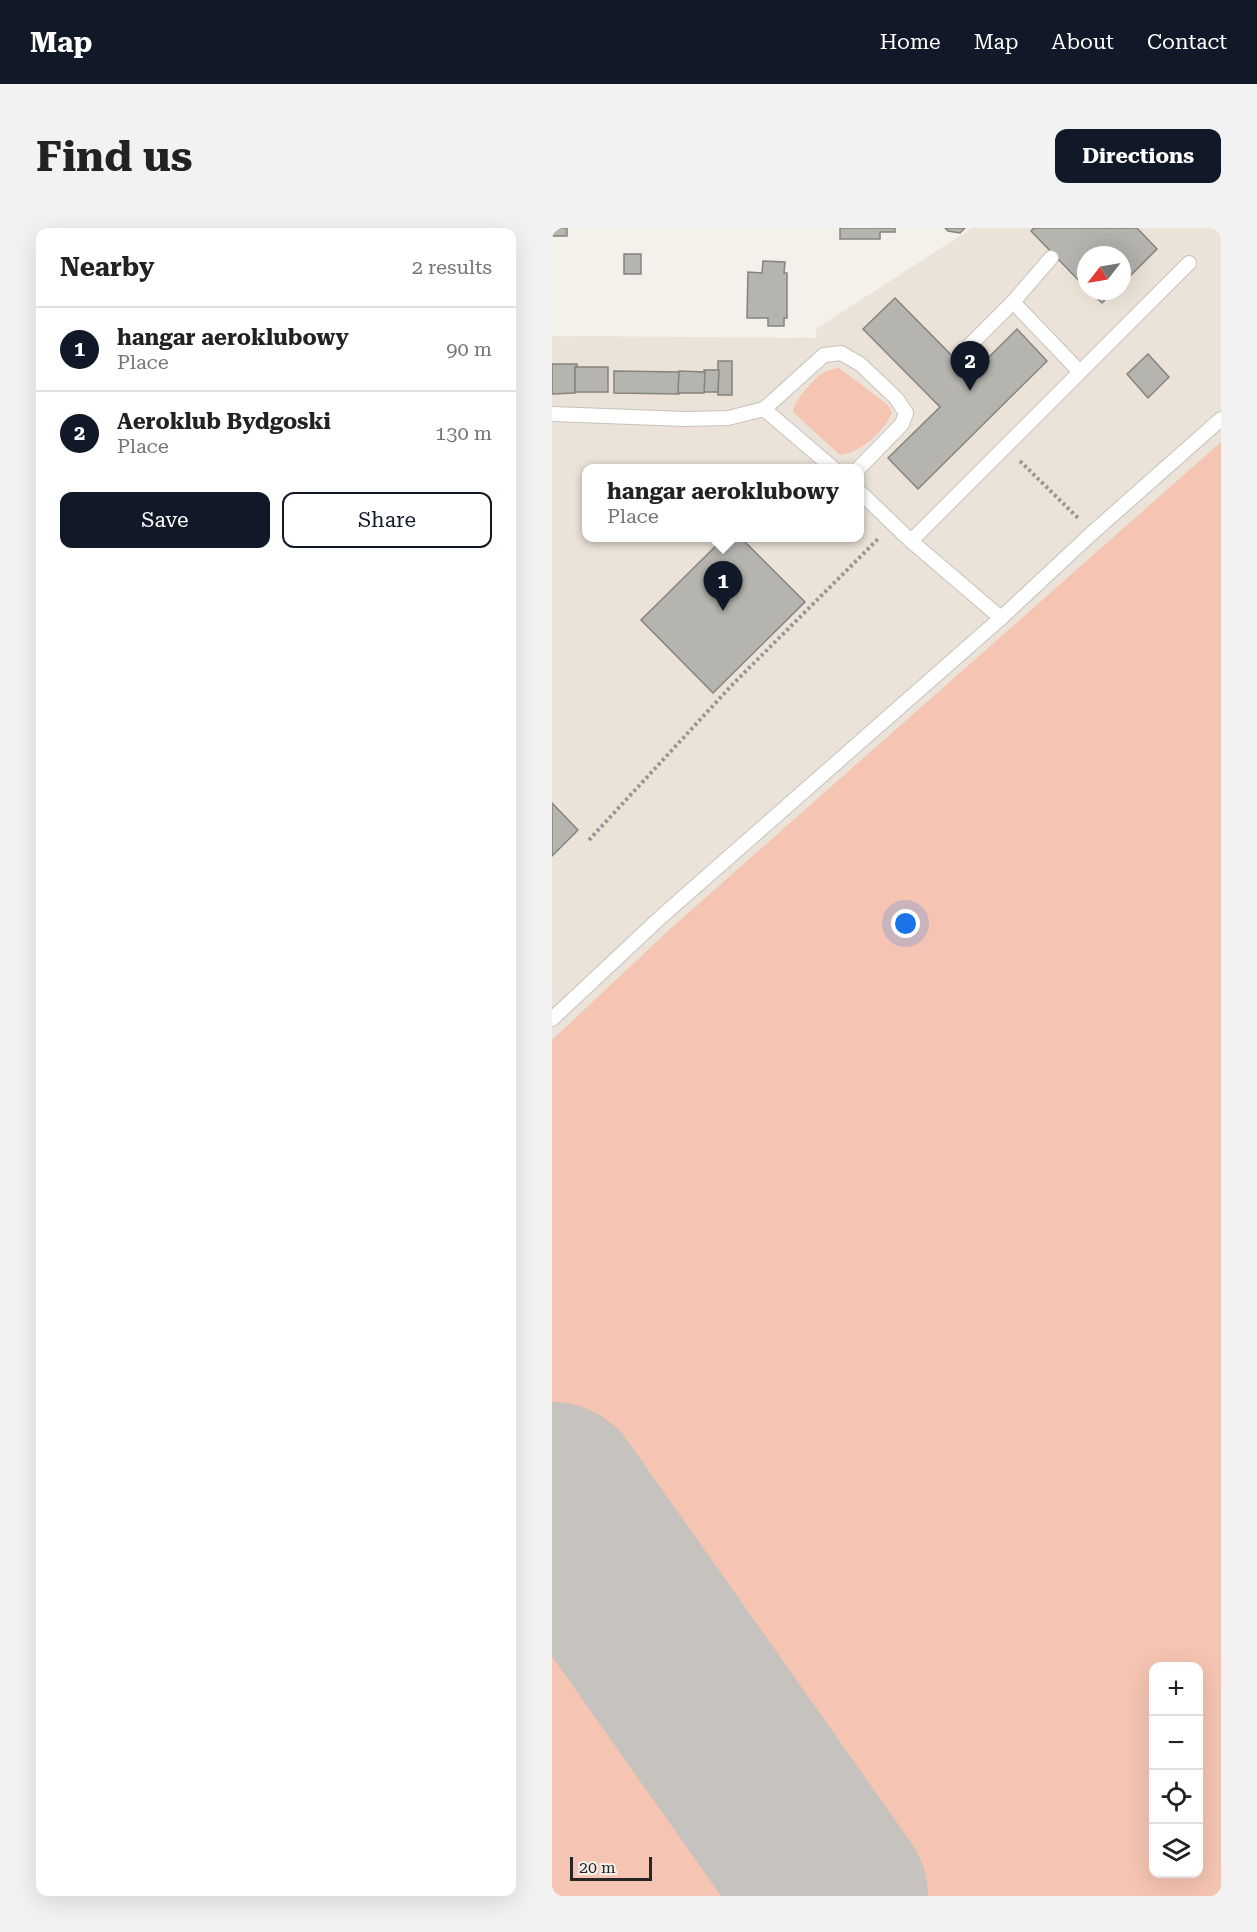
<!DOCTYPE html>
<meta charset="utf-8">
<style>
:root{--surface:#fff;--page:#f2f2f2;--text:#222;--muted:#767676;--line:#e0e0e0;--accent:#111827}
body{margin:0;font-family:"Roboto Serif",serif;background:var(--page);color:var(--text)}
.controls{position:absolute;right:18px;bottom:18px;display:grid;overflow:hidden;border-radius:12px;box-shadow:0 6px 24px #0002}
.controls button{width:54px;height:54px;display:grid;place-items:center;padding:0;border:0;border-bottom:2px solid var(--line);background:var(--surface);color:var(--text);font:30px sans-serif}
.compass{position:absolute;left:525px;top:18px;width:54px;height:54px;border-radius:50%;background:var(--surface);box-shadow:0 6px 24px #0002;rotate:239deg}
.scale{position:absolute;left:18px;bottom:15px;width:82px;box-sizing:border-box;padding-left:6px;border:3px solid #272624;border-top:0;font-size:16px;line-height:21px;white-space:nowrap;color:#272624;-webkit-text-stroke:4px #f4f0ea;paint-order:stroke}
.you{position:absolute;left:354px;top:696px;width:21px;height:21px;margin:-15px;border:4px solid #fff;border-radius:50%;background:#1a73e8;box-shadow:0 0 0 9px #1a73e833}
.badge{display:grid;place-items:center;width:39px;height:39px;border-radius:50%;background:var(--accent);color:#fff;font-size:20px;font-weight:700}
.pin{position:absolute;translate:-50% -50px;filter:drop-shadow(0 2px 3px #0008)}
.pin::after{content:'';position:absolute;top:32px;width:21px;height:18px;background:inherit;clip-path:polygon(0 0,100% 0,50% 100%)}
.popup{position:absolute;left:30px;top:236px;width:282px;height:78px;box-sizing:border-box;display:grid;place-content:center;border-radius:12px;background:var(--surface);filter:drop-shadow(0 2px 4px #0005);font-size:20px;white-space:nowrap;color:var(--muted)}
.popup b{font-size:22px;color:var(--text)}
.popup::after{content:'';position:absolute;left:50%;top:100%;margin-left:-12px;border:12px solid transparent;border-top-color:var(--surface)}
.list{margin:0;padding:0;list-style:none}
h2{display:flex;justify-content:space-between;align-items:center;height:78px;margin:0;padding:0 24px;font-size:26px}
h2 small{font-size:20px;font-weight:400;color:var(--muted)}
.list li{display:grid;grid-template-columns:39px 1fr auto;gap:18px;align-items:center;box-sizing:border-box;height:84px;padding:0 24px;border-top:2px solid var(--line)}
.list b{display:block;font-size:22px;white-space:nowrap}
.list p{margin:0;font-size:20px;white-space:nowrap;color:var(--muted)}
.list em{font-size:20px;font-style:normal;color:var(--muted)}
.actions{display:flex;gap:12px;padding:18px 24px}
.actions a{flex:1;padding:14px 0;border:2px solid var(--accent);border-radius:12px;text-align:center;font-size:21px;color:var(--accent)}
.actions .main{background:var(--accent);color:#fff}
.icon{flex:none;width:33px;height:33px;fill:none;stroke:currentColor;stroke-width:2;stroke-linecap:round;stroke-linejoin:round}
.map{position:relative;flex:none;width:669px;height:1668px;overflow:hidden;border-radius:12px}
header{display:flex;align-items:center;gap:36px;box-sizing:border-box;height:84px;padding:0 30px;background:var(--accent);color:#fff}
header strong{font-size:28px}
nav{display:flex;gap:33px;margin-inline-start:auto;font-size:21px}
.intro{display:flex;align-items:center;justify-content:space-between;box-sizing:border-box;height:144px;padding:0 36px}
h1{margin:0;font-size:42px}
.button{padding:15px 27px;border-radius:12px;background:var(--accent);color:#fff;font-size:21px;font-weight:700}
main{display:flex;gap:36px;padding:0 36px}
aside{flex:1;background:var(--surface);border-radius:12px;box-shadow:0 6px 24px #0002}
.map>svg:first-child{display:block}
</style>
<header>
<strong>Map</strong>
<nav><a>Home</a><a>Map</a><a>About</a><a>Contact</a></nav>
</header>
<div class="intro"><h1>Find us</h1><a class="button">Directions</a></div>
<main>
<aside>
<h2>Nearby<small>2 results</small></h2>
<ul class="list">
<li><span class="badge">1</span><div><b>hangar aeroklubowy</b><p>Place</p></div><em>90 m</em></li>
<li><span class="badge">2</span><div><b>Aeroklub Bydgoski</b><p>Place</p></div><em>130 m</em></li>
</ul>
<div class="actions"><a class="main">Save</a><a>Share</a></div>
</aside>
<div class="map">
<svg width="669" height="1668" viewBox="0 0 669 1668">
<rect width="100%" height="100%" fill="#f4f0ea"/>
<path fill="#ebe3d7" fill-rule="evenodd" d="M420,0H669V1668H0V108L264,110V101ZM534,27H570V63H534ZM34,240H308V310H34ZM602,1438H646V1646H602Z"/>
<g fill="#f5c4b2" fill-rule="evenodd">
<path d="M287,140L336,177L340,185C332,204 309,224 288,227L241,184C241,173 263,149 273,144C278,141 282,141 287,140Z"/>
<path d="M669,214V1668H0V812L118,701ZM602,1438H646V1646H602Z"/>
</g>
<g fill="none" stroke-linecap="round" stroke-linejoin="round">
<path stroke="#c6c2bd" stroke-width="186" d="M0,1267L283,1668"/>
</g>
<g fill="#b6b4ae" stroke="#85837d" stroke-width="1.5">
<rect x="0" y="0" width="15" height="8"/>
<path d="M288,0H343V4H328V11H288Z"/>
<path d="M393,0H413L408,5L396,3Z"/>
<path d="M482,0H585L605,21L570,56V27H534V60L479,3Z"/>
<rect x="72" y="26" width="17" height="20"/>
<path d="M211,33L233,34L232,45H235V90H232V98H216V90H195L196,44L210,45Z"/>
<path d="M537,63H562L550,75Z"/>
<path d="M343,70L419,147L465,101L495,133L366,261L336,230L388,179L311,101Z"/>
<path d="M596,126L617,149L596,170L575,146Z"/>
<rect x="166" y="133" width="14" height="34"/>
<path d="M0,136H25V139H23V165L0,166Z"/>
<rect x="23" y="139" width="33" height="25"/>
<path d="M152,142H167L166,164H152Z"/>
<path d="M62,143L127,144V166L62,165Z"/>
<path d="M127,143L153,144L152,165H126Z"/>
<path d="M172,310H189L253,374L161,465L89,392Z"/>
<path d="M0,575L26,602L0,628Z"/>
</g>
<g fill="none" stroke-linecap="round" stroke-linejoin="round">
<g stroke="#c6c2bd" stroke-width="16">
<g id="service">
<path d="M461,74L528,144"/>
<path d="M409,126L461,74L499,30"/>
<path d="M212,181L272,127L289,125L308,136L344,170L354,185L350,196L307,240"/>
<path d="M0,186L133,191L176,190L212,181L281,240"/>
<path d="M308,264L359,313L449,390"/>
<path d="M359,313L637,35"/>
<path d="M0,791L110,688L449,390L539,306L669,191"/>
</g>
</g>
<g stroke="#9a9793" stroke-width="4" stroke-dasharray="3 3" stroke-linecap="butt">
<path d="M468,233L527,291"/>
<path d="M37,612L181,456L327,310"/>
</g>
<use href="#service" stroke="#fff" stroke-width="14"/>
</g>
</svg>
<div class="controls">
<button>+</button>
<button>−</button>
<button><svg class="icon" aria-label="locate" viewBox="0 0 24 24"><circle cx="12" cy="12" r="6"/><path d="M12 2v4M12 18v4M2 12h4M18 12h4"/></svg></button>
<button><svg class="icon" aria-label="layers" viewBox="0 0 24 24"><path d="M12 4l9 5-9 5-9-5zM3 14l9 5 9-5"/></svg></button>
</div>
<svg class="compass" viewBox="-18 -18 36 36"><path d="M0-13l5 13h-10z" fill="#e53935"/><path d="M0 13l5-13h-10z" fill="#767676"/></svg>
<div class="scale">20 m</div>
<div class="you"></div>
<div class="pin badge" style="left:171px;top:383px">1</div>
<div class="popup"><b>hangar aeroklubowy</b>Place</div>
<div class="pin badge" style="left:418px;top:163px">2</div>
</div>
</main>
